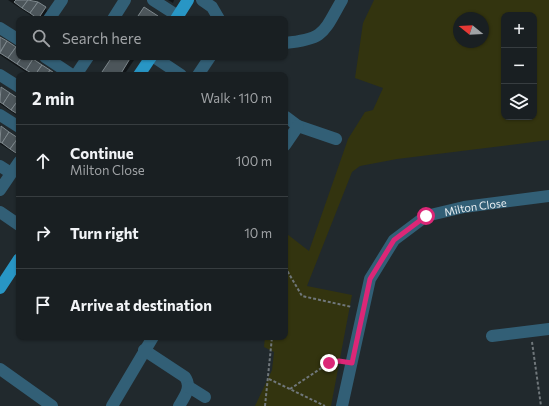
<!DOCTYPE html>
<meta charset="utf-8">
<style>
:root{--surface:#191f22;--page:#22272a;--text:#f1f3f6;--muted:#9fa2a5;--line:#373d40}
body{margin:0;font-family:Commissioner,sans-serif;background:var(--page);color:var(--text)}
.controls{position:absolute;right:12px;top:12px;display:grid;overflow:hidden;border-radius:8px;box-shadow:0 1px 3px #0004}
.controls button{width:36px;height:36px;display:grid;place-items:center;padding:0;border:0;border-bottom:1px solid var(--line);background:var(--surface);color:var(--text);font:20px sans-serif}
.compass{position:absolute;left:453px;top:12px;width:36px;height:36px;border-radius:50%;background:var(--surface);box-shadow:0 1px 3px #0004;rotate:288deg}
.stop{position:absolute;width:12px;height:12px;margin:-9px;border:3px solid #db2777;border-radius:50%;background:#fff}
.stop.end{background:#db2777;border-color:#fff;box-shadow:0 1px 4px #0008}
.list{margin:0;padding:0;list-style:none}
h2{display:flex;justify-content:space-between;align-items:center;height:52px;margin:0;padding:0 16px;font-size:17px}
h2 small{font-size:13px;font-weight:400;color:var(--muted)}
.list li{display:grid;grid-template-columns:26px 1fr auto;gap:12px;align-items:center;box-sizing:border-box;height:72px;padding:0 16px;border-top:1px solid var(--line)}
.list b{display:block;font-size:15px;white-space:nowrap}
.list p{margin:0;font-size:13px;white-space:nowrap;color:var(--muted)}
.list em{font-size:13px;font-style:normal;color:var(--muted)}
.icon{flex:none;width:22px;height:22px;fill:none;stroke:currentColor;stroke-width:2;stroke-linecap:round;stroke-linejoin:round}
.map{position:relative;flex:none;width:549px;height:406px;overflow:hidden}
.search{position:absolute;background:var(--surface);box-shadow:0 1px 3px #0004;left:16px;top:16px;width:272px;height:44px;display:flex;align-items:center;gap:10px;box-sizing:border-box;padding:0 14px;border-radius:8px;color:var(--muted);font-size:15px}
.panel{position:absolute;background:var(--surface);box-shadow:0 1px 3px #0004;left:16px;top:72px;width:272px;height:268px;border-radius:8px}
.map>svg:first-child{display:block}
</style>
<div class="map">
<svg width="549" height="406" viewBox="0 0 549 406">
<rect width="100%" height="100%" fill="#21292d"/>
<path fill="#33340f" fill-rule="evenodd" d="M374,0H549V140L397,159L360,166L352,172L307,286L352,295L331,406H255L272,370L274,352L264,347L265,337H285V239L287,234L309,251L348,139L365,112L373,110L383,88L355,78L363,23ZM504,15H534V117H504ZM459,18H483V42H459Z"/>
<g fill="#0007">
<path d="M8,0H33L45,8L48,12L43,19H36Z"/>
<path d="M168,0H174L173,3Z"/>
<path d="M0,38L19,51V57H28L55,75H30L0,55Z"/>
<path d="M113,57H136L124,75H101Z"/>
<path d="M0,88L19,100V117L0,104Z"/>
<path d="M0,127L19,140V156L0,144Z"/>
</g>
<g fill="#4c555a" stroke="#7e888d">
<path d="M16,0H28L22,8L14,2Z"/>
<path d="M28,0L38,2L30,13L22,8Z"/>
<path d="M38,2L46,7L38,19L30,13Z"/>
<path d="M144,7L158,16L156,19H136Z"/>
<path d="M0,37L7,41L0,52Z"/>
<path d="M7,41L16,47L8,58L0,53Z"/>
<path d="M16,47L19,49V57H22L17,64L8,58Z"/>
<path d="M22,57H30L33,59L26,70L17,64Z"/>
<path d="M112,57H131L120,75H100Z"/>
<path d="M33,59L42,65L35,75L26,70Z"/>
<path d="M42,65L50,70L47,75H35Z"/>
<path d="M50,70L57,75H47Z"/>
<path d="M1,87L10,93L3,104L0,102Z"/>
<path d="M10,93L19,99L11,110L3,104Z"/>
<path d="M19,99V115L11,110Z"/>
<path d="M1,126L9,132L2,143L0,142Z"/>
<path d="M9,132L18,138L10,149L2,143Z"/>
<path d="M18,138L19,139V155L10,149Z"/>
</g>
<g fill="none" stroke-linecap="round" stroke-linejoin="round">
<g stroke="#70777b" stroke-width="2" stroke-dasharray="3 2" stroke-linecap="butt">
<path d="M285,267L302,296L352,307"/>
<path d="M532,342L541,406"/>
<path d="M269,379L325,406"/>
<path d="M290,389L329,363L341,361"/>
<path d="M265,406L272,337"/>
</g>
<g stroke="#325f76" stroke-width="12">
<path d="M153,0L178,16"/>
<path d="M202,0L212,7L219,19"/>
<path d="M49,19L62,0"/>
<path d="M113,19L125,0"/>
<path d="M0,28L19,40"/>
<path d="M285,43C325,39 323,33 342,0"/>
<path d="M45,57L72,75"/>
<path d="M154,57L181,75"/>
<path d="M0,75L19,87"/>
<path d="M76,75L88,57"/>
<path d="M198,75L210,57"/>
<path d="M0,115L19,127"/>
<path d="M286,117L298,126L336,139"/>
<path d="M285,145L298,126"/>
<path d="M0,166L11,173"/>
<path d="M0,190L19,162"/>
<path d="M0,212L19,225"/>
<path d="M492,336L549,329"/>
<path d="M144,350L185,377C192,387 185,396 179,406"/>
<path d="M0,369L52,406"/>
<path d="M189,387L205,397"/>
<path d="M112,406L153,337"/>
<path id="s1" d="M342,406L370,279L394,240L426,216L464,207L549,196"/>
</g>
<g stroke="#2896c5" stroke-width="12">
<path d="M176,19L188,0"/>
<path d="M139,75L151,57"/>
<path d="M0,288L19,259"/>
</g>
</g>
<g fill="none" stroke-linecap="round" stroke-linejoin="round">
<path stroke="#db2777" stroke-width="5" d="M329,363L339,361L352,363L370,279L394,240L426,216"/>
</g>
<g text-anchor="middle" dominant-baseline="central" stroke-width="3" stroke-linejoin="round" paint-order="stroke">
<g font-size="11" fill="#e9eef1" stroke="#0d1113">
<text stroke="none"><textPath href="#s1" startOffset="266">Milton Close</textPath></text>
</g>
</g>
</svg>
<div class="controls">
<button>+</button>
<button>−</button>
<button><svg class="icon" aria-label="layers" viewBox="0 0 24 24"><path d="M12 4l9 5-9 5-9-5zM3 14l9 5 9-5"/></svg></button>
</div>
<svg class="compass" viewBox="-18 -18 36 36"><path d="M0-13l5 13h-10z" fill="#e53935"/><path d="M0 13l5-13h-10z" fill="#9fa2a5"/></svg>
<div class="stop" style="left:426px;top:216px"></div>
<div class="stop end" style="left:329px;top:363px"></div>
<div class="search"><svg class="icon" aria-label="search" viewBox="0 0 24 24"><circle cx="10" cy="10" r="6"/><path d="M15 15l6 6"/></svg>Search here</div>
<section class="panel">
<h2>2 min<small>Walk · 110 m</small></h2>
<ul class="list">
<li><svg class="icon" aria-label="ahead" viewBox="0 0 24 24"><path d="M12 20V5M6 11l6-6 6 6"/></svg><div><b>Continue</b><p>Milton Close</p></div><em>100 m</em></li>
<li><svg class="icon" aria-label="right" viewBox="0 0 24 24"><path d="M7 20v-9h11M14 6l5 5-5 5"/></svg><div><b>Turn right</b></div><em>10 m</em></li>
<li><svg class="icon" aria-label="arrive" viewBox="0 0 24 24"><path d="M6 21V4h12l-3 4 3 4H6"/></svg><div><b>Arrive at destination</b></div></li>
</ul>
</section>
</div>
